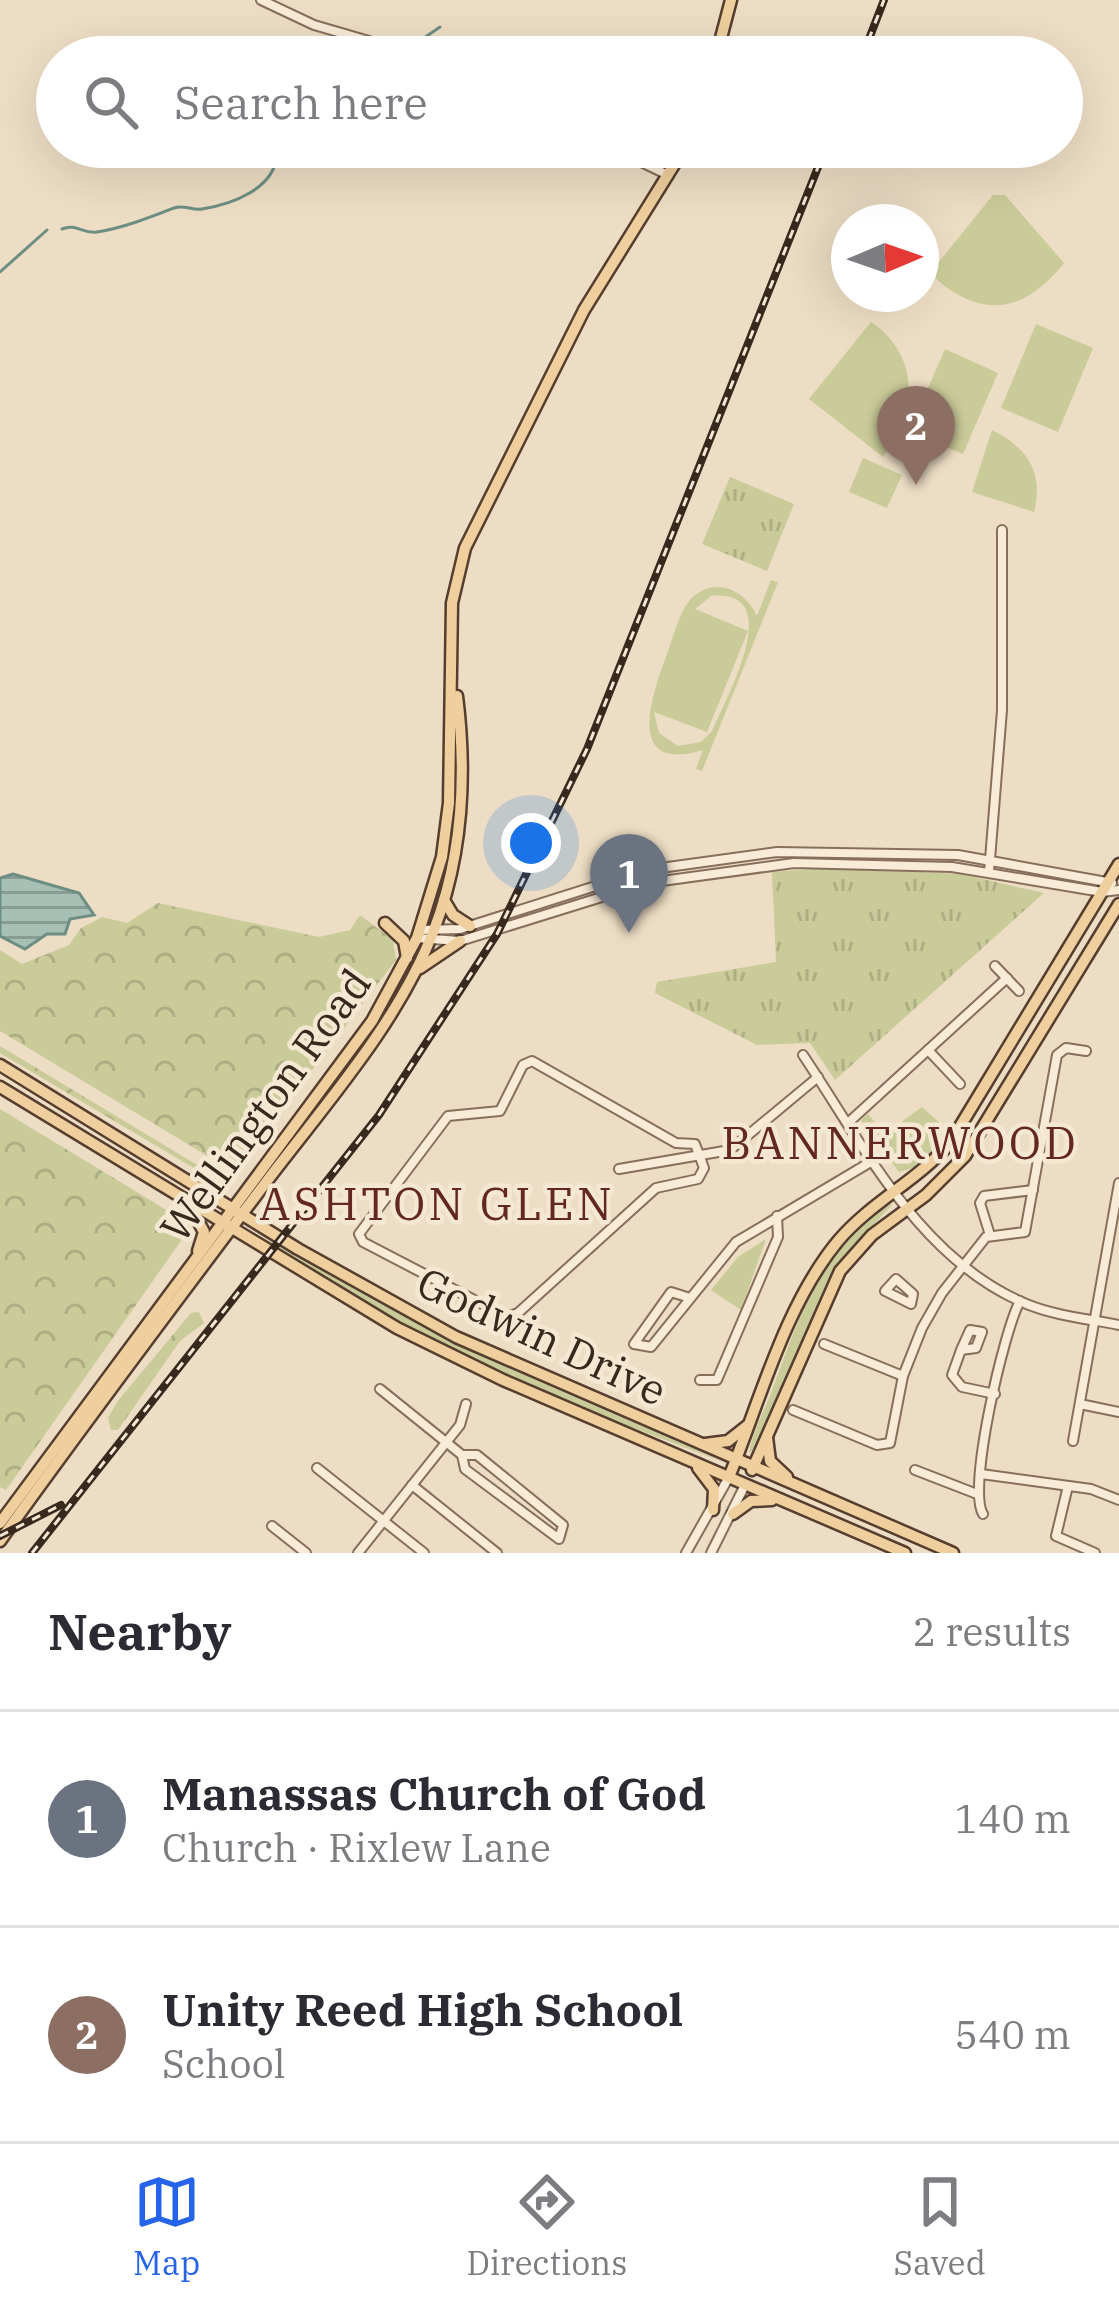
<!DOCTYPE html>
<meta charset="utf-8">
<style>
:root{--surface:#fff;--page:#f7f7f7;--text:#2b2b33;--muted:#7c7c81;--line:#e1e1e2;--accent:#2563eb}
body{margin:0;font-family:"IBM Plex Serif",serif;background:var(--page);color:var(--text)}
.compass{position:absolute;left:831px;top:204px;width:108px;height:108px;border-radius:50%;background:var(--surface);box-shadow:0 12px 48px #0002;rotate:88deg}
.you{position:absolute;left:531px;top:843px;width:42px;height:42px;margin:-30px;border:9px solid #fff;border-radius:50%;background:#1a73e8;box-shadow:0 0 0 18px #1a73e833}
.badge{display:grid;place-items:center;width:78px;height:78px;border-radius:50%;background:var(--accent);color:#fff;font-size:39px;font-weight:700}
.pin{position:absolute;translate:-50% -99px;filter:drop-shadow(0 3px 6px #0008)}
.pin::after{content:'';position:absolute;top:63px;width:42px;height:36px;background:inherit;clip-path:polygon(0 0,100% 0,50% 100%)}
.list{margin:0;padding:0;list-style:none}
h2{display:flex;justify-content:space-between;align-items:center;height:156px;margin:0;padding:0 48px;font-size:51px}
h2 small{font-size:39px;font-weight:400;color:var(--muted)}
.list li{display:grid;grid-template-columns:78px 1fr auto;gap:36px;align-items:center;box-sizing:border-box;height:216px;padding:0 48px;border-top:3px solid var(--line)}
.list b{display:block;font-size:45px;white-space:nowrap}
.list p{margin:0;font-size:39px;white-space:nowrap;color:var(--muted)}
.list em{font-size:39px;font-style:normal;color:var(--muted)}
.icon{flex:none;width:66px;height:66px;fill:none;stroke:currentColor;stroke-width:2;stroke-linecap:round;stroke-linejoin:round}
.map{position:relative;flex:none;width:1119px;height:1553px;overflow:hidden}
.search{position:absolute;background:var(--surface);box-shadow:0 12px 48px #0002;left:36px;right:36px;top:36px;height:132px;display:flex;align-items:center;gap:30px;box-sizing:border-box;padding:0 42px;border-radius:66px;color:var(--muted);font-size:45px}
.sheet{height:588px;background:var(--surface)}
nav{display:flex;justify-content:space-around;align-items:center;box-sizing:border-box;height:168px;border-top:3px solid var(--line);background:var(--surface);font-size:33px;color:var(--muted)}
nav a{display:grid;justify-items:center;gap:6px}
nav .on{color:var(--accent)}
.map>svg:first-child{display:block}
</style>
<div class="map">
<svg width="1119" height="1553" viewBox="0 0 1119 1553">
<defs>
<pattern id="forest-crowns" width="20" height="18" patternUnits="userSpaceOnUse" patternTransform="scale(3)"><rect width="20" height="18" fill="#c9cb98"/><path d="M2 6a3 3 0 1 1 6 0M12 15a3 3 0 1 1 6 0" fill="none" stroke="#adae83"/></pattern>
<pattern id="park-tufts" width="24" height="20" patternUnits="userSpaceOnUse" patternTransform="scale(3)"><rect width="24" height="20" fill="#c9cb98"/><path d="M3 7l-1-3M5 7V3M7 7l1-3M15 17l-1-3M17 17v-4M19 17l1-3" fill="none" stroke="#adae83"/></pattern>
<pattern id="water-rules" width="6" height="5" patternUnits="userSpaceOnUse" patternTransform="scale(3)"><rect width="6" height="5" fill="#a6c0b6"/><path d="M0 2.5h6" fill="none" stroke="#889c93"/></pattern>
</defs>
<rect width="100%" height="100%" fill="#edddc4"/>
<g fill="#c9cb98" fill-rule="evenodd">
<path d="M993,195H1005L1064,263C1023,315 978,320 930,273Z"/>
<path d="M871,322C922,357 916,413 883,457L809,399Z"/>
<path d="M1036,324L1093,348L1058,432L1001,408Z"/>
<path d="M945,349L998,373L963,454L909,432Z"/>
<path d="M992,430C1027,448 1044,471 1034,512L972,492Z"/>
<path d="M863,458L902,475L887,508L849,492Z"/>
<path d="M771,580L778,582L702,771L696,769L703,750C621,775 654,690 668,651C674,635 679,613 690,600C713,575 745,589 757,616ZM711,596C788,588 726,698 712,731L701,742L678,746L659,733L654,712L707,732L748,631L695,609Z"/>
<path d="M922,1107L950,1132L919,1166L899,1172L861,1120L868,1114L885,1134Z"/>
<path d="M893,1204L852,1247L830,1283L761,1440L749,1454C752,1433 763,1414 771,1393C793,1337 826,1221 893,1204Z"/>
<path d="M243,1227L453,1340L726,1463L544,1394L375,1312Z"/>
<path d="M766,1239L741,1310L711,1290L738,1257Z"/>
</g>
<g fill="url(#forest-crowns)">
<path d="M158,903L319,937L350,930L360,915L393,940L396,960L234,1172L0,1031V950L22,964L69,945L81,928L102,917L127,923Z"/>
<path d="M0,1046L222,1180L224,1186L0,1053Z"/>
<path d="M0,1109L173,1214L185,1235L6,1490L0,1487Z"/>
<path d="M199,1312L204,1323L180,1341L118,1430H111L108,1418L117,1402L191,1313Z"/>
</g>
<g fill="url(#park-tufts)">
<path d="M730,477L794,504L767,571L702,544Z"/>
<path d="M824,868L960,874L1044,893L835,1080L810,1043L757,1045L655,993L657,982L776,962L772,872Z"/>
</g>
<path fill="url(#water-rules)" stroke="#6d8e83" stroke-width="3" d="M13,874L79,893L94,915L70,919L65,934H47L25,949L0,936V878Z"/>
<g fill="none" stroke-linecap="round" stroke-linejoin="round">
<g stroke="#6d8e83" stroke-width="3">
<path d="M418,42L440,27"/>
<path d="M62,229C77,223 82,234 97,232C123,228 151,217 174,208C184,204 192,211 202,209C233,204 273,189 277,156L299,147"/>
<path d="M0,272L47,230"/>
</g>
<g stroke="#876f5b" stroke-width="12">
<g id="minor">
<path d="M261,0L314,25L424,57"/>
<path d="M610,147L668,175"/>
<path d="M989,872L1002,710V530"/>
<path d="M420,930L460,929L646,870L777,852L958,855L1112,883"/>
<path d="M417,938L460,941L647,883L794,863L952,867L1102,892L1119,890"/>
<path d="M995,966L1019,991"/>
<path d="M928,1050L960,1084"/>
<path d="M803,1055C864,1146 921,1262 1029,1305C1057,1316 1089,1319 1119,1325"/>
<path d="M532,1061L676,1143L695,1144L704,1168L698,1179L656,1188L518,1313L507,1317L363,1242L359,1234L448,1116L500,1111L523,1065Z"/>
<path d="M849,1122L1007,978"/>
<path d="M619,1169L730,1150L818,1077"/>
<path d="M990,1235L980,1203L984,1196L1033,1190"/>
<path d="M896,1279L913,1294L911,1304L885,1291Z"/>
<path d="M690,1298L671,1292L634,1344L651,1347L736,1242L874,1160"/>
<path d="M824,1344L903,1376"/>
<path d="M961,1350L970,1330L982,1332L976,1348L961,1350L952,1375L962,1387L995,1394"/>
<path d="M700,1380H717L778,1237L777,1216"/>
<path d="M380,1389L462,1455H477L563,1525L559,1539L465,1469L462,1455"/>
<path d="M1080,1404L1119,1412"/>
<path d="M793,1410L877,1445L890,1443L903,1376L922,1328L942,1293L986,1237L1025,1232L1057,1055L1066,1048L1086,1051"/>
<path d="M1073,1441L1119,1183"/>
<path d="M317,1468L424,1553"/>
<path d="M915,1470L977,1494"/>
<path d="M981,1474L1091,1489L1119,1500"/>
<path d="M412,1485L497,1553"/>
<path d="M1068,1486L1056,1536L1095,1553"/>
<path d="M983,1514C967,1489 1004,1330 1020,1301"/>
<path d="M272,1526L306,1553"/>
<path d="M358,1553L460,1425L466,1404"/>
<path d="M686,1553L729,1477"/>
<path d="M711,1553L745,1485"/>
</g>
</g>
<g stroke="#553e2f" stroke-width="15">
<g id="major">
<path d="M716,57L731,0"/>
<path d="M444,900L453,915L470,926"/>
<path d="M385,923L404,941L407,958"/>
<path d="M420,968L460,941"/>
<path d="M0,1065L298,1249L456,1337L953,1553"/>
<path d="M0,1087L397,1328L503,1380L905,1553"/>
<path d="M191,1208L204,1232L198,1251"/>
<path d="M767,1437L770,1461L787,1477"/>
<path d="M705,1444L728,1441L747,1426"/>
<path d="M698,1468L714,1489L713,1510"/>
<path d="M752,1470L840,1271L872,1235L926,1195L965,1156L1119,904"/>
<path d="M729,1477C760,1401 785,1305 838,1241C871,1202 917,1181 950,1143L1119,864"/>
<path d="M733,1514L751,1501L772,1500"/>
<path d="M0,1523L372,1021L417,938L442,857L449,803L452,603L465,548L584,310L685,147"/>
<path d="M0,1541C87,1420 177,1300 267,1181C327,1102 398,1023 434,930C463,854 467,776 457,696"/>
</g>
</g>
<use href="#minor" stroke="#f8ebd7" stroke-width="8"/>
<use href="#major" stroke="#efcf9d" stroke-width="10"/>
<g stroke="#37291e" stroke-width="8">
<g id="rail">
<path d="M862,57L884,0"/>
<path d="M0,1536L61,1505"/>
<path d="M32,1553L379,1115L497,934L587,749L826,147"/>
</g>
</g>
<use href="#rail" stroke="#f5e8d3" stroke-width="3" stroke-dasharray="9" stroke-linecap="butt"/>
</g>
<g text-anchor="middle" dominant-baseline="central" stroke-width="9" stroke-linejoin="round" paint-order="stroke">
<g font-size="42" fill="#37291e" stroke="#f5e8d3">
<text transform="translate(265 1105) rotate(-54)">Wellington Road</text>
<text transform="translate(542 1336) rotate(25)">Godwin Drive</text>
</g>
<g font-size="45" letter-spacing="3" fill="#63281f" stroke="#f5e8d3">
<text x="900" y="1142">BANNERWOOD</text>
<text x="437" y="1203">ASHTON GLEN</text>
</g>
</g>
</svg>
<svg class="compass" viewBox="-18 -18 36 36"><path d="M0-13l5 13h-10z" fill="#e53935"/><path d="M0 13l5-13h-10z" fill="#7c7c81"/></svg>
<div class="you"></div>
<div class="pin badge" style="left:629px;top:933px;background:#6b7280">1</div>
<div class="pin badge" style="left:916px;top:485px;background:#8d6e63">2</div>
<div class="search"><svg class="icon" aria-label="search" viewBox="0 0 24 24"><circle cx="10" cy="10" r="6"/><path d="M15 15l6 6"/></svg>Search here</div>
</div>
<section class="sheet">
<h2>Nearby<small>2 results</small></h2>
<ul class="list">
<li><span class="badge" style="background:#6b7280">1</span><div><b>Manassas Church of God</b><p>Church · Rixlew Lane</p></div><em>140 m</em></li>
<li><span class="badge" style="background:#8d6e63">2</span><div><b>Unity Reed High School</b><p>School</p></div><em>540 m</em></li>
</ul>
</section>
<nav>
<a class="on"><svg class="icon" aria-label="map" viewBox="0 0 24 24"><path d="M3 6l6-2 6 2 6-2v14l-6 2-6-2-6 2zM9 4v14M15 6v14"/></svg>Map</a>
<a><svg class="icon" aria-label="directions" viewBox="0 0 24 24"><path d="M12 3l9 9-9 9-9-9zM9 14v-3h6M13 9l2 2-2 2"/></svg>Directions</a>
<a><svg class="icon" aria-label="saved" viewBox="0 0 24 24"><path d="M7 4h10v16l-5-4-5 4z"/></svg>Saved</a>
</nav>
